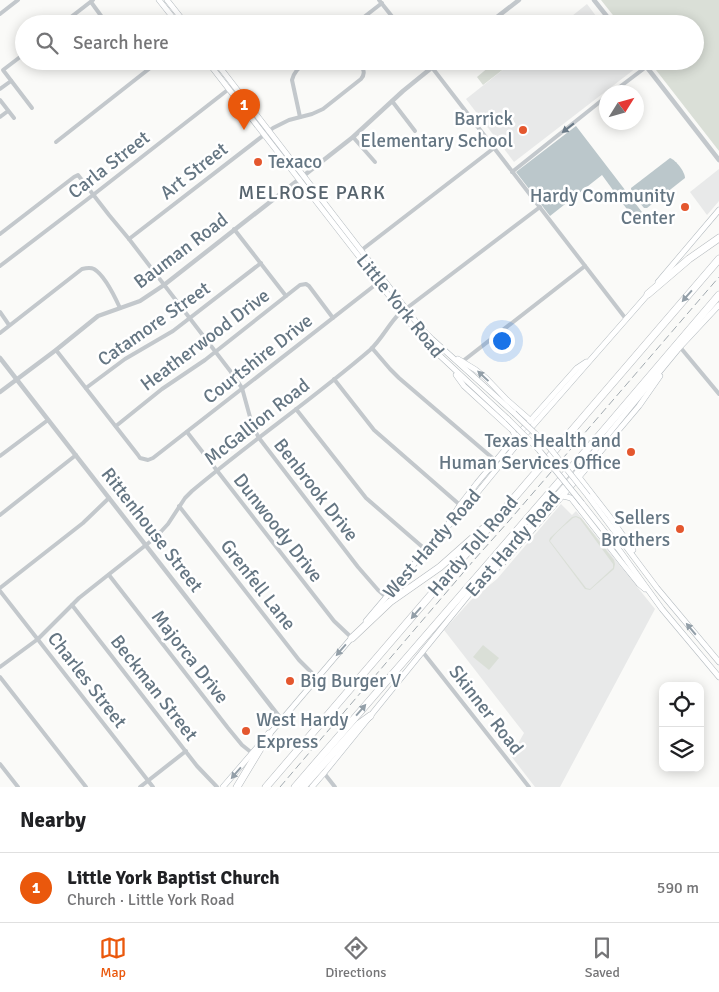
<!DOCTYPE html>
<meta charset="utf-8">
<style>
:root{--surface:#fff;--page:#f6f6f6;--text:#202124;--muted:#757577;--line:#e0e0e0;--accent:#ea580c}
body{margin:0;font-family:Signika,sans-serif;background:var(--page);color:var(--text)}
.controls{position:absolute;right:15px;bottom:15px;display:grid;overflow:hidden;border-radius:10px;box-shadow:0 2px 12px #0003}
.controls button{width:45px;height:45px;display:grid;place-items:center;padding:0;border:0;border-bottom:1px solid var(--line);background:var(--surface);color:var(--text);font:25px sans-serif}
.compass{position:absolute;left:599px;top:85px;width:45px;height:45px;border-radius:50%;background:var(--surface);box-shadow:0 2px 12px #0003;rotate:53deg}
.you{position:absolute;left:501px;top:340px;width:18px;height:18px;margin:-12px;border:4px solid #fff;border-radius:50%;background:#1a73e8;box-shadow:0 0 0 8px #1a73e833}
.badge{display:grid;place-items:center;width:32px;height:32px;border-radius:50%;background:var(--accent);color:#fff;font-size:16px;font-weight:700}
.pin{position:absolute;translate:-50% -41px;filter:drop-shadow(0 1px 2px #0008)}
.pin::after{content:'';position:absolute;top:26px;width:18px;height:15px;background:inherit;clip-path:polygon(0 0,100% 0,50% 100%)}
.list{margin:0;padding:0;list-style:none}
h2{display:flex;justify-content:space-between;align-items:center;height:65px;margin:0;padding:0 20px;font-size:21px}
h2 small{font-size:16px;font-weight:400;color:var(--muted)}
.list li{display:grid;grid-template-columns:32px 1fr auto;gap:15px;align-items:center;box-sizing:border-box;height:70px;padding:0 20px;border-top:1px solid var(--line)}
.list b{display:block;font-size:19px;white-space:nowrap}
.list p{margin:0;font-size:16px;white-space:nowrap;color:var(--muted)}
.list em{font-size:16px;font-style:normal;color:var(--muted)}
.icon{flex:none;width:28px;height:28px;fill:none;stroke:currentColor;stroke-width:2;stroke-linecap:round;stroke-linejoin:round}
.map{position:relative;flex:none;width:719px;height:787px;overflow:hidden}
.search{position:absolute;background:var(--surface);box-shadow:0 2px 12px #0003;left:15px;right:15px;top:15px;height:55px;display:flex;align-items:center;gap:12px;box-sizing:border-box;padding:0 18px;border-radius:28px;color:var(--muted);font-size:19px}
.sheet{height:135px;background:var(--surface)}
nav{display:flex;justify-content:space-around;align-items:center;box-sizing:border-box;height:70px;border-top:1px solid var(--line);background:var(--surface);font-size:14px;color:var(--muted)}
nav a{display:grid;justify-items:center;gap:2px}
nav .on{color:var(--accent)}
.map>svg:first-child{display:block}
</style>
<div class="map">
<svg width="719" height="787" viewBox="0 0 719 787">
<rect width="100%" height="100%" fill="#fafaf8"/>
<g fill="#e8e9e9">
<path d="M587,4L602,24H562Z"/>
<path d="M514,61H631L636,68L514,162L466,99Z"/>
<path d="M719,169V201L707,215L690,192Z"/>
<path d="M561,504L572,515L576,511L655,609L560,787H535L511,756L524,733L444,630L471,600L497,579Z"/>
</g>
<g fill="#dadfd7" fill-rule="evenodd">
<path d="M601,0H719V151L649,61H695V24H620Z"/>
<path d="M496,61H514L483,85L477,77Z"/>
<path d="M576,516L581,518L614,560L615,564L614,569L590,590L585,589L549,541L550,538L572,517ZM576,517L580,519L613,564V568L590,589L586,588L550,541C555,533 565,525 573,518Z"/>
<path d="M483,645L499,658L489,670L473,657Z"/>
</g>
<g fill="#bbc7cb">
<path d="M576,126L645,216L637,223L602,175L550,216L516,172Z"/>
<path d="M670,158C676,160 685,172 685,178L647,208H644L631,192V188Z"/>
</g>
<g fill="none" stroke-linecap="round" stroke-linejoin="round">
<g stroke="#b3babf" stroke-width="6">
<g id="secondary">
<path d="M159,0L178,24"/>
<path d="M167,0L186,24"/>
<path d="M207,61L357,254L423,340L508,419"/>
<path d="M215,61L420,327L432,339L514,413"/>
<path d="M658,282L719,210"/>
<path d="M458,359L476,370L486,378L507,400L531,421"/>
<path d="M456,375L464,386L513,431L514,434V439"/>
<path d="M579,477L610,517L633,550"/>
<path d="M563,496L571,498L622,563L639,584L645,589"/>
<path d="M588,496L657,588L719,662"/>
<path d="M582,503L620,551L662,609L719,677"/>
<path d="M449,522L460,505L477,483L514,439L577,368L586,362"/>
<path d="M492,573L506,560L579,477L639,406L660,376"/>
<path d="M366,621L426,550L464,509L523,437L649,293"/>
<path d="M267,737L354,635"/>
<path d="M223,787L259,745"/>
<path d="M312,787L324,773L475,587L573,477L680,347L719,305"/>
</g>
</g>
<g stroke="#b4b9bd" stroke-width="8">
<g id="motorway">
<path d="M648,294L689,259L719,238"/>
<path d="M352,638L390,602L440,567L484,528"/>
<path d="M237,787L269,734"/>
<path d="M266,787L719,259"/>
<path d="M295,787L603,431L719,295"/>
<path d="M303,787L359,724L370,716"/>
</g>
</g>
<g stroke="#c3c8cc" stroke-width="4">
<path d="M379,0L398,24"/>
<path d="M91,2L107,24"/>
<path d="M0,14L18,0"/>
<path d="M62,24L93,0"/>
<path d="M355,24L382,3"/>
<path d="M24,54L3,70L32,108"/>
<path d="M66,61L70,66"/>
<path d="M427,61L626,319"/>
<path d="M0,89L11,81"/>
<path d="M613,92L646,67"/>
<path d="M0,100L14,118"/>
<path d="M392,101L415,131"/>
<path d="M0,117L8,111"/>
<path d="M300,117L292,80C294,71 300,67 307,61"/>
<path d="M353,137L375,162"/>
<path d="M56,142L159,61"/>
<path d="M512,172L606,97"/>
<path d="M234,229L286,296"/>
<path d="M0,234L74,177L78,175L109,215L129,239L231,372L242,388L250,417L254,429L259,438L358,567L378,590L386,597"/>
<path d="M129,239L273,128L289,120L312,114L323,109L361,79C367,72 362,67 357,61"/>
<path d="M359,252L494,148"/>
<path d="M0,266L93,195L234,85"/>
<path d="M0,312L9,325"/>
<path d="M0,333L82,269C86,268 90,267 94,269C104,275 115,297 120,308"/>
<path d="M680,347L719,394"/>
<path d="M372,348L390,369L399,378L496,461"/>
<path d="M56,350L138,455L140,458L148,460L153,458L379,282"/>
<path d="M463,361L585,266"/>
<path d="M334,379L374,430L460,505"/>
<path d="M86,388L125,359L173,331L261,263"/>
<path d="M296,409L366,498L426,550"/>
<path d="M116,426L162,389L205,360L300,285L306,284L309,286L333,318"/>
<path d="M187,432L334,621L352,638"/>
<path d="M0,456L48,420"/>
<path d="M179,506L292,651L299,660L317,678"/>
<path d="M0,515L76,455"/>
<path d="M109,575L228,728L242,745L252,753"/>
<path d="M0,588L83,523L109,498"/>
<path d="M0,591L153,787"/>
<path d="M72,605L197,766L217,787"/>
<path d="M422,651L529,787"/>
<path d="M0,667L38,639L79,598L156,537L168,524L185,498L192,491C250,442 313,399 370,350C382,339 388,325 399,314L540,207"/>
<path d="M0,677L86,787"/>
<path d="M0,764L18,787"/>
<path d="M324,773L335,787"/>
<path d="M140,787L186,751"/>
</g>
<g stroke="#c3c8cc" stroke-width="4.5">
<path d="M594,0L613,24"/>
<path d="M488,24L519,0"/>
<path d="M642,61L719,160"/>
<path d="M0,358L281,719"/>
<path d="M0,392L56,350L98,316L140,301L164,285L353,137L403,91L440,61"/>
</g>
<use href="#secondary" stroke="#fff" stroke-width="5"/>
<use href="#motorway" stroke="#fff" stroke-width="7"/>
<path stroke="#a2aab0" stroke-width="1" stroke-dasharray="8 4" stroke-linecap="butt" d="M280,787L474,560L508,522L719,277"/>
<g stroke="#b3babf" stroke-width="6" stroke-linecap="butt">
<g id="secondary-bridge">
<path d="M514,413L549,447L588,496"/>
<path d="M508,419L539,450L582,503"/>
</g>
</g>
<use href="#secondary-bridge" stroke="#fff" stroke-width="5"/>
</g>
<defs><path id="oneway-solid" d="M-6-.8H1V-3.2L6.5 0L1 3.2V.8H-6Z" transform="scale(1.25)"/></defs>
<use fill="#6a7a87" href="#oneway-solid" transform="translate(568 128) rotate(142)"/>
<g fill="#939fa8">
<use href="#oneway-solid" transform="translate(687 296) rotate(131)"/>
<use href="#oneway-solid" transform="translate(483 376) rotate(-137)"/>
<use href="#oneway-solid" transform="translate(416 613) rotate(131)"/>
<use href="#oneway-solid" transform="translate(691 629) rotate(-130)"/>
<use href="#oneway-solid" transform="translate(341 650) rotate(131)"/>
<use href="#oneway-solid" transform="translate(361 710) rotate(-49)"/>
<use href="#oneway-solid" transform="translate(236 773) rotate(131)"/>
</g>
<g fill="#e4572e" stroke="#fff" stroke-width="2">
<circle cx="523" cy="130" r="5"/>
<circle cx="258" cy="162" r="5"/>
<circle cx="685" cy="207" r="5"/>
<circle cx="631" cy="452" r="5"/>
<circle cx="680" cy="529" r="5"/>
<circle cx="290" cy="681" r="5"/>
<circle cx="246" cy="731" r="5"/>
</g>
<g text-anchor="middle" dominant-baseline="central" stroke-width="5" stroke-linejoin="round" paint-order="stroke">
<g font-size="19" fill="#657683" stroke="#fff" text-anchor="end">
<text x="513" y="119">Barrick<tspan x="513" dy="22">Elementary School</tspan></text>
<text x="268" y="162" text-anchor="start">Texaco</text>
<text x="675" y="196">Hardy Community<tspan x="675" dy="22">Center</tspan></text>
<text x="621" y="441">Texas Health and<tspan x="621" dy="22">Human Services Office</tspan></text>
<text x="670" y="518">Sellers<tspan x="670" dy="22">Brothers</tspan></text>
<text x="300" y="681" text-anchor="start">Big Burger V</text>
<text x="256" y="720" text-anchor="start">West Hardy<tspan x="256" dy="22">Express</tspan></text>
</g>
<g font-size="19" fill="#657683" stroke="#fff">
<text transform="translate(109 165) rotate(-38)">Carla Street</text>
<text transform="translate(194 171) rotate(-38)">Art Street</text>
<text transform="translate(181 251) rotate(-37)">Bauman Road</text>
<text transform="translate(400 306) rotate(51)">Little York Road</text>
<text transform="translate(154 324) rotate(-35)">Catamore Street</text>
<text transform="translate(205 340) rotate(-37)">Heatherwood Drive</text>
<text transform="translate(258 359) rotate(-38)">Courtshire Drive</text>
<text transform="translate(257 422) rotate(-38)">McGallion Road</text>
<text transform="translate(316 490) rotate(52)">Benbrook Drive</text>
<text transform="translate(278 528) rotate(52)">Dunwoody Drive</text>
<text transform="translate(152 530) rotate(52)">Rittenhouse Street</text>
<text transform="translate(432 544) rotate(-49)">West Hardy Road</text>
<text transform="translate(513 544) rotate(-49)">East Hardy Road</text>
<text transform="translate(473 546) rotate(-49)">Hardy Toll Road</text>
<text transform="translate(258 585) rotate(52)">Grenfell Lane</text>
<text transform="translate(190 657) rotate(52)">Majorca Drive</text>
<text transform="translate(87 680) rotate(52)">Charles Street</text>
<text transform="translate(154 688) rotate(52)">Beckman Street</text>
<text transform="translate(486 710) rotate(52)">Skinner Road</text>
</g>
<g font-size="20" letter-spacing="1" fill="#57646e" stroke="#fff">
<text x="312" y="192">MELROSE PARK</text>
</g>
</g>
</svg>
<div class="controls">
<button><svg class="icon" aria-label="locate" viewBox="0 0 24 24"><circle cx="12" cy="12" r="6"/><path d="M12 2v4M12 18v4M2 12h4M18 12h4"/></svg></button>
<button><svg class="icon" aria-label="layers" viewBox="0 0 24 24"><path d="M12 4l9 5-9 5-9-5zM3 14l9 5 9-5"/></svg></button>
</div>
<svg class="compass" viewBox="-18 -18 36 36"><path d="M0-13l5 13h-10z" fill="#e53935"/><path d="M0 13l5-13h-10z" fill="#757577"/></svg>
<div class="you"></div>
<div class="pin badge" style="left:244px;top:130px">1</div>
<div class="search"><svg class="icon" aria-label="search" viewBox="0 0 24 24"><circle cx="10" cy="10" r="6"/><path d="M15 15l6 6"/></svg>Search here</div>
</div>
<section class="sheet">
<h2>Nearby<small></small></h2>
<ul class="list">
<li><span class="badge">1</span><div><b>Little York Baptist Church</b><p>Church · Little York Road</p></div><em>590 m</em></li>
</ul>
</section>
<nav>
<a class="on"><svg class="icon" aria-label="map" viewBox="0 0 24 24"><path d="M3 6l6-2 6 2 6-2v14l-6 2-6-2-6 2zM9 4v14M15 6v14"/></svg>Map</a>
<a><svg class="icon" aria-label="directions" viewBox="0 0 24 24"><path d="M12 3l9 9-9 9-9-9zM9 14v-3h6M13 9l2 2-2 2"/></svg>Directions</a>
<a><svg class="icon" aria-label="saved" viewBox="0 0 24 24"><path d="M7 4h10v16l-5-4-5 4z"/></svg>Saved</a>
</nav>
